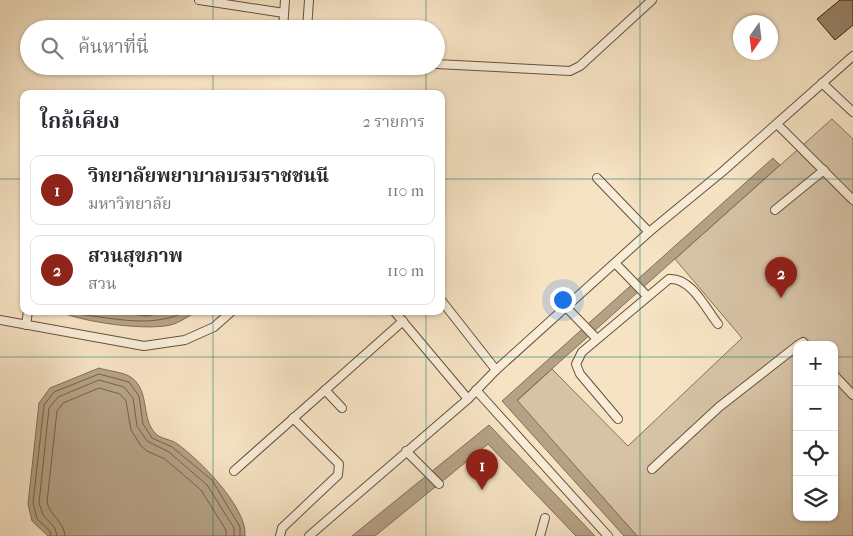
<!DOCTYPE html>
<html lang="th">
<meta charset="utf-8">
<style>
:root{--surface:#fff;--page:#f2f2f3;--text:#2b2b33;--muted:#7c7c81;--line:#e1e1e2;--accent:#8f2418}
body{margin:0;font-family:"IM FELL French Canon","Noto Serif Thai",serif;background:var(--page);color:var(--text)}
.controls{position:absolute;right:15px;bottom:15px;display:grid;overflow:hidden;border-radius:10px;box-shadow:0 1px 4px #0004}
.controls button{width:45px;height:45px;display:grid;place-items:center;padding:0;border:0;border-bottom:1px solid var(--line);background:var(--surface);color:var(--text);font:25px sans-serif}
.compass{position:absolute;left:733px;top:15px;width:45px;height:45px;border-radius:50%;background:var(--surface);box-shadow:0 1px 4px #0004;rotate:194deg}
.you{position:absolute;left:562px;top:299px;width:18px;height:18px;margin:-12px;border:4px solid #fff;border-radius:50%;background:#1a73e8;box-shadow:0 0 0 8px #1a73e833}
.badge{display:grid;place-items:center;width:32px;height:32px;border-radius:50%;background:var(--accent);color:#fff;font-size:16px;font-weight:700}
.pin{position:absolute;translate:-50% -41px;filter:drop-shadow(0 1px 2px #0008)}
.pin::after{content:'';position:absolute;top:26px;width:18px;height:15px;background:inherit;clip-path:polygon(0 0,100% 0,50% 100%)}
.list{margin:0;padding:0;list-style:none}
h2{display:flex;justify-content:space-between;align-items:center;height:65px;margin:0;padding:0 20px;font-size:21px}
h2 small{font-size:16px;font-weight:400;color:var(--muted)}
.list li{display:grid;grid-template-columns:32px 1fr auto;gap:15px;align-items:center;box-sizing:border-box;height:70px;margin:0 10px 10px;padding:0 10px;border:1px solid var(--line);border-radius:10px}
.list b{display:block;font-size:19px;white-space:nowrap}
.list p{margin:0;font-size:16px;white-space:nowrap;color:var(--muted)}
.list em{font-size:16px;font-style:normal;color:var(--muted)}
.icon{flex:none;width:28px;height:28px;fill:none;stroke:currentColor;stroke-width:2;stroke-linecap:round;stroke-linejoin:round}
.map{position:relative;flex:none;width:853px;height:536px;overflow:hidden}
.search{position:absolute;background:var(--surface);box-shadow:0 1px 4px #0004;left:20px;top:20px;width:425px;height:55px;display:flex;align-items:center;gap:12px;box-sizing:border-box;padding:0 18px;border-radius:28px;color:var(--muted);font-size:19px}
.panel{position:absolute;background:var(--surface);box-shadow:0 1px 4px #0004;left:20px;top:90px;width:425px;height:225px;border-radius:10px}
.map>svg:first-child{display:block}
</style>
<div class="map">
<svg width="853" height="536" viewBox="0 0 853 536">
<rect width="100%" height="100%" fill="#f6e3c4"/>
<filter id="stains"><feTurbulence type="fractalNoise" baseFrequency=".004" numOctaves="4"/><feColorMatrix values="0 0 0 0 .2 0 0 0 0 .09 0 0 0 0 .02 0 0 0 .5 -.17"/></filter>
<radialGradient id="worn" r=".72"><stop offset=".6" stop-color="#630" stop-opacity="0"/><stop offset="1" stop-color="#630" stop-opacity=".3"/></radialGradient>
<path fill="#d6c2a5" stroke="#867258" fill-rule="evenodd" d="M832,119L853,139V536H637L517,401L552,369L628,446L742,338L675,259ZM797,345H834V517H797Z"/>
<g fill="#b5a185" stroke="#836e54">
<path d="M773,158L780,165L517,400L637,536H624L502,401Z"/>
<path d="M58,311H198C190,315 182,321 174,324C150,332 81,322 58,311Z"/>
<path d="M99,368C108,371 125,372 132,378C150,392 141,418 155,433C160,439 170,439 176,443C198,458 248,508 245,536H48L32,521L28,504L39,403L50,388Z"/>
<path d="M489,425L595,536H576L488,444L375,536H352Z"/>
</g>
<g fill="none" stroke-linecap="round" stroke-linejoin="round">
<g stroke="#766148" stroke-width="1">
<path d="M71,311L78,314C114,318 153,329 187,311"/>
<path d="M108,311L146,316L174,311"/>
<path d="M51,536L50,531L37,519L33,503L44,405L54,392L99,374L129,382L139,396L143,424L152,438L172,447L212,480L240,527V536"/>
<path d="M57,536L55,528L43,515L39,503L49,408L58,397L99,380L124,387L133,398L137,426L147,441L169,452L207,485L234,528V536"/>
<path d="M65,536C64,521 50,516 47,502L57,411L63,403L99,388L120,394L126,401L131,430L141,446L147,451L165,459L201,490L226,530V536"/>
</g>
</g>
<path fill="#9a866b" stroke="#37210b" d="M840,0H853V25L835,40L817,19Z"/>
<g fill="none" stroke-linecap="round" stroke-linejoin="round">
<g stroke="#675239" stroke-width="10">
<g id="lane">
<path d="M199,0L284,13"/>
<path d="M283,29L285,0"/>
<path d="M307,29L309,0"/>
<path d="M436,64L570,71L580,66L652,0"/>
<path d="M822,83L853,112"/>
<path d="M777,124L853,200"/>
<path d="M597,178L649,232"/>
<path d="M775,210L824,170"/>
<path d="M615,263L647,296"/>
<path d="M441,300L496,370"/>
<path d="M566,307L597,339"/>
<path d="M394,311L468,399"/>
<path d="M0,320L144,346L185,340L214,327L232,311"/>
<path d="M26,325L28,311"/>
<path d="M798,345L803,342L806,345"/>
<path d="M834,375L853,395"/>
<path d="M325,390L342,408"/>
<path d="M476,390L608,536"/>
<path d="M618,419L580,374L576,364L582,352L669,279C691,277 706,309 718,324"/>
<path d="M406,451L439,484"/>
<path d="M652,469L719,407L797,346"/>
<path d="M234,471L403,321"/>
<path d="M280,536L282,528L338,475L339,464L293,418"/>
<path d="M309,536L468,399L496,370L649,232L722,172L853,56"/>
<path d="M540,536L545,518"/>
</g>
</g>
<use href="#lane" stroke="#f9edd9" stroke-width="8"/>
</g>
<path fill="none" stroke="#0f766e" stroke-width="1" stroke-opacity="0.55" d="M213,0V29M426,0V29M640,0V536M213,66V94M426,66V94M0,179H24M441,179H853M213,311V536M426,311V536M0,357H797M834,357H853"/>
<rect width="100%" height="100%" filter="url(#stains)"/>
<rect width="100%" height="100%" fill="url(#worn)"/>
</svg>
<div class="controls">
<button>+</button>
<button>−</button>
<button><svg class="icon" aria-label="locate" viewBox="0 0 24 24"><circle cx="12" cy="12" r="6"/><path d="M12 2v4M12 18v4M2 12h4M18 12h4"/></svg></button>
<button><svg class="icon" aria-label="layers" viewBox="0 0 24 24"><path d="M12 4l9 5-9 5-9-5zM3 14l9 5 9-5"/></svg></button>
</div>
<svg class="compass" viewBox="-18 -18 36 36"><path d="M0-13l5 13h-10z" fill="#e53935"/><path d="M0 13l5-13h-10z" fill="#7c7c81"/></svg>
<div class="you"></div>
<div class="pin badge" style="left:482px;top:490px">1</div>
<div class="pin badge" style="left:781px;top:298px">2</div>
<div class="search"><svg class="icon" aria-label="search" viewBox="0 0 24 24"><circle cx="10" cy="10" r="6"/><path d="M15 15l6 6"/></svg>ค้นหาที่นี่</div>
<section class="panel">
<h2>ใกล้เคียง<small>2 รายการ</small></h2>
<ul class="list">
<li><span class="badge">1</span><div><b>วิทยาลัยพยาบาลบรมราชชนนี</b><p>มหาวิทยาลัย</p></div><em>110 m</em></li>
<li><span class="badge">2</span><div><b>สวนสุขภาพ</b><p>สวน</p></div><em>110 m</em></li>
</ul>
</section>
</div>
